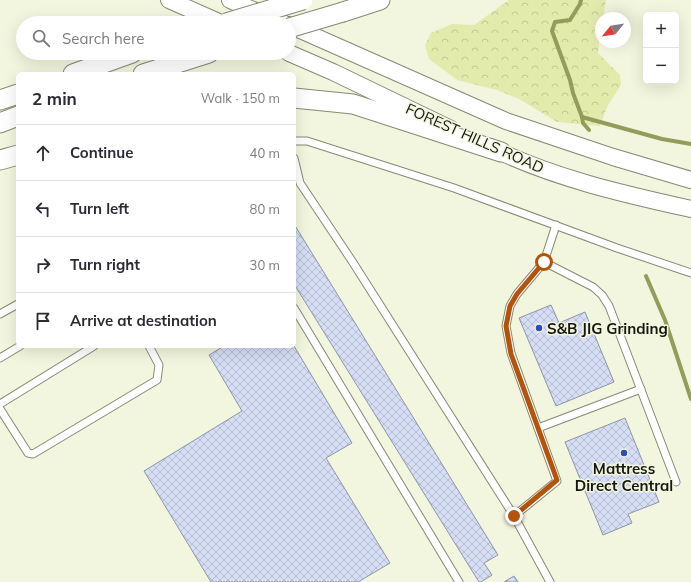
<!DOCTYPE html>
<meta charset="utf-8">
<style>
:root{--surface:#fff;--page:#f7f7f7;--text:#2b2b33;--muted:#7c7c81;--line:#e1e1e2}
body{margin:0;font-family:Mulish,sans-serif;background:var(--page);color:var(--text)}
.controls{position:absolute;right:12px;top:12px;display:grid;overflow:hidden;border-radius:6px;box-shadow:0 4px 16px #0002}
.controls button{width:36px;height:36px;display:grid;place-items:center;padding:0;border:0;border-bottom:1px solid var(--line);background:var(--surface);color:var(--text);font:20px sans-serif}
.compass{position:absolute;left:595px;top:12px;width:36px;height:36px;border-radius:50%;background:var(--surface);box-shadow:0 4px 16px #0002;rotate:240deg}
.stop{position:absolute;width:12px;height:12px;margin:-9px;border:3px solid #b45309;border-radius:50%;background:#fff}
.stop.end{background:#b45309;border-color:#fff;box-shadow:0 1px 4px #0008}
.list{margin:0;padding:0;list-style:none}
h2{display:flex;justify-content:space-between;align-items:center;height:52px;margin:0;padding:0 16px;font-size:17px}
h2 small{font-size:13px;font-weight:400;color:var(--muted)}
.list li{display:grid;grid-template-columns:26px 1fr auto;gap:12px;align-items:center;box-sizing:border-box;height:56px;padding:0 16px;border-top:1px solid var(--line)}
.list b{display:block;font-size:15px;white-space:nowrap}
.list em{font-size:13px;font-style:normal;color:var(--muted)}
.icon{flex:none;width:22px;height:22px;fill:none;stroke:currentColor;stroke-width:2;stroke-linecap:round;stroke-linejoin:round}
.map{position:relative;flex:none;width:691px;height:582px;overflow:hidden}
.search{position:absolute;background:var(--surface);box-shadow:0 4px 16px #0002;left:16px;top:16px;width:280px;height:44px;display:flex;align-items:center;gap:10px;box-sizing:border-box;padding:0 14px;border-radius:22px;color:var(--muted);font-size:15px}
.panel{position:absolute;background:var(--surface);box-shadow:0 4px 16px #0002;left:16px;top:72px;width:280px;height:276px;border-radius:6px}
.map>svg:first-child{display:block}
</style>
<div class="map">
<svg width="691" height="582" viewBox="0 0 691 582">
<defs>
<pattern id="forest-crowns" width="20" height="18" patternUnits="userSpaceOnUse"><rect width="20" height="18" fill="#e2eaac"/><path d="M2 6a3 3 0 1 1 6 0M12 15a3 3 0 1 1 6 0" fill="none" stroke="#c1c893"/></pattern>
<pattern id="building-cross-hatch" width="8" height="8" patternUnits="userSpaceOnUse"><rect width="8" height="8" fill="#d5def4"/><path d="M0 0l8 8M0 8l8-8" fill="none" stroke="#b6bed0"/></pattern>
</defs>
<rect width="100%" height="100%" fill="#f2f6de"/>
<path fill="url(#forest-crowns)" d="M509,0H606L603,18H601L598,53L620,75L621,85L607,107L600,126L557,122L519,99L497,90L457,80L429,59L425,45L431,33L452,24L474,25Z"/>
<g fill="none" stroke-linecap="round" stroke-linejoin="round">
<g stroke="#949c5c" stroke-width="4">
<path d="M581,0L580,4L570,20L555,22L552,31L570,80L573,93L582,117L583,123L589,130"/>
<path d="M582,117L662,139L691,144"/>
<path d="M646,276L665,320L691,399"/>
</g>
</g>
<g fill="url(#building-cross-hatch)" stroke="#8d95a9">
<path d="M294,224L498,555L484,563L492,575L481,582H479L294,284Z"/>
<path d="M551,305L559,323L585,312L614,382L556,406L519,318Z"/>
<path d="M224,346H294L352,443L326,458L390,563L358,582H211L144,471L242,411L209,355Z"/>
<path d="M625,418L659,502L628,514L632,523L603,535L565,442Z"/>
<path d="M514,576L518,582H504Z"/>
</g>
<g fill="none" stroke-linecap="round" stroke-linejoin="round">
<g stroke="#868a74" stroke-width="9">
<g id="service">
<path d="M294,141H307L454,188L617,248L691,273"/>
<path d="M294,158L300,183L352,261L514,516"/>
<path d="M556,225L544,262L593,287L602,295L609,306L676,482"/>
<path d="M544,262L517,294L510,306L506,326L511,353L557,481L514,516L550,582"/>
<path d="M294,308L459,582"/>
<path d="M0,314L18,304"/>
<path d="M0,358L20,346"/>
<path d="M0,404L94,346"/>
<path d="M0,409L28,453L33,454L157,380L159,365L149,346"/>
<path d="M538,428L641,389"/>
</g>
</g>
<g stroke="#868a74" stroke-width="18">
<g id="tertiary">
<path d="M169,0L221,23"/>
<path d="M230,0L283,23"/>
<path d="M289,25L506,121L613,157L691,180"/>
<path d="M289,53L333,72L451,129"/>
<path d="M490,147C553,178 623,194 691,209"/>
</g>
</g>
<g stroke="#868a74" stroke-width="21">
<g id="secondary">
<path d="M343,12L380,0"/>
<path d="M73,74L132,53"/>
<path d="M143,74L209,53"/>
<path d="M294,98L353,104L501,152"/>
<path d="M0,100L18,94"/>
<path d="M0,123L18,116"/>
<path d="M0,160L18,155"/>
</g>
</g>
<use href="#service" stroke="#fff" stroke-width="7"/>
<use href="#tertiary" stroke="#fff" stroke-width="16"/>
<use href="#secondary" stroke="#fff" stroke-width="19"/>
<g stroke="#868a74" stroke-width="21" stroke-linecap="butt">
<g id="secondary-bridge">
<path d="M226,23L303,0"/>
<path d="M289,28L343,12"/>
</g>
</g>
<use href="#secondary-bridge" stroke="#fff" stroke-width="19"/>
</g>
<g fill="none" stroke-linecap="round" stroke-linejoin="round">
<path stroke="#b45309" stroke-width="5" d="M514,516L557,480L511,354L506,326L510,306L517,294L544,262"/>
</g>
<g fill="#304bbc" stroke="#f2f6de" stroke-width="1.5">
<circle cx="539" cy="328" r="4"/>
<circle cx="624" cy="453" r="4"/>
</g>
<g text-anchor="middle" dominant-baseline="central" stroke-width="3" stroke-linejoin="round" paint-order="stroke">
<g font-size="15" fill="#16170f" stroke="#f2f6de">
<text transform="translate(475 138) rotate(24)">FOREST HILLS ROAD</text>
</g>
<g font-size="15" font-weight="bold" fill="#16170f" stroke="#f2f6de" text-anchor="start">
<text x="547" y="328">S&amp;B JIG Grinding</text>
<text x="624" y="468" text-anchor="middle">Mattress<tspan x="624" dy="17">Direct Central</tspan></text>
</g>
</g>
</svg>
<div class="controls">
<button>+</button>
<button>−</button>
</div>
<svg class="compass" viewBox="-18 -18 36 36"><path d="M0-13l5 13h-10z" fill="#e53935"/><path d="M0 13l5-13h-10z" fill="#7c7c81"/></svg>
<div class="stop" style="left:544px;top:262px"></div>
<div class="stop end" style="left:514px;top:516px"></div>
<div class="search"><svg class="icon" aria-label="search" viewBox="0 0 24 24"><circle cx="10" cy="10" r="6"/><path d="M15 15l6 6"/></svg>Search here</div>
<section class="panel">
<h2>2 min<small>Walk · 150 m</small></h2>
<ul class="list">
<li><svg class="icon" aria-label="ahead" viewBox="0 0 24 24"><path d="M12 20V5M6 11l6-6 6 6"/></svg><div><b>Continue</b></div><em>40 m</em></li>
<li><svg class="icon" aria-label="left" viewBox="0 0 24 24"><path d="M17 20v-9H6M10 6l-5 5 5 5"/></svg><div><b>Turn left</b></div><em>80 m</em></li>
<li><svg class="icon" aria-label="right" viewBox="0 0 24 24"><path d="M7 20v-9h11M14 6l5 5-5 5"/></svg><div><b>Turn right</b></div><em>30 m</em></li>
<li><svg class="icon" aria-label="arrive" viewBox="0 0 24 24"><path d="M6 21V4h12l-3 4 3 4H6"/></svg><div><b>Arrive at destination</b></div></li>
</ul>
</section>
</div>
